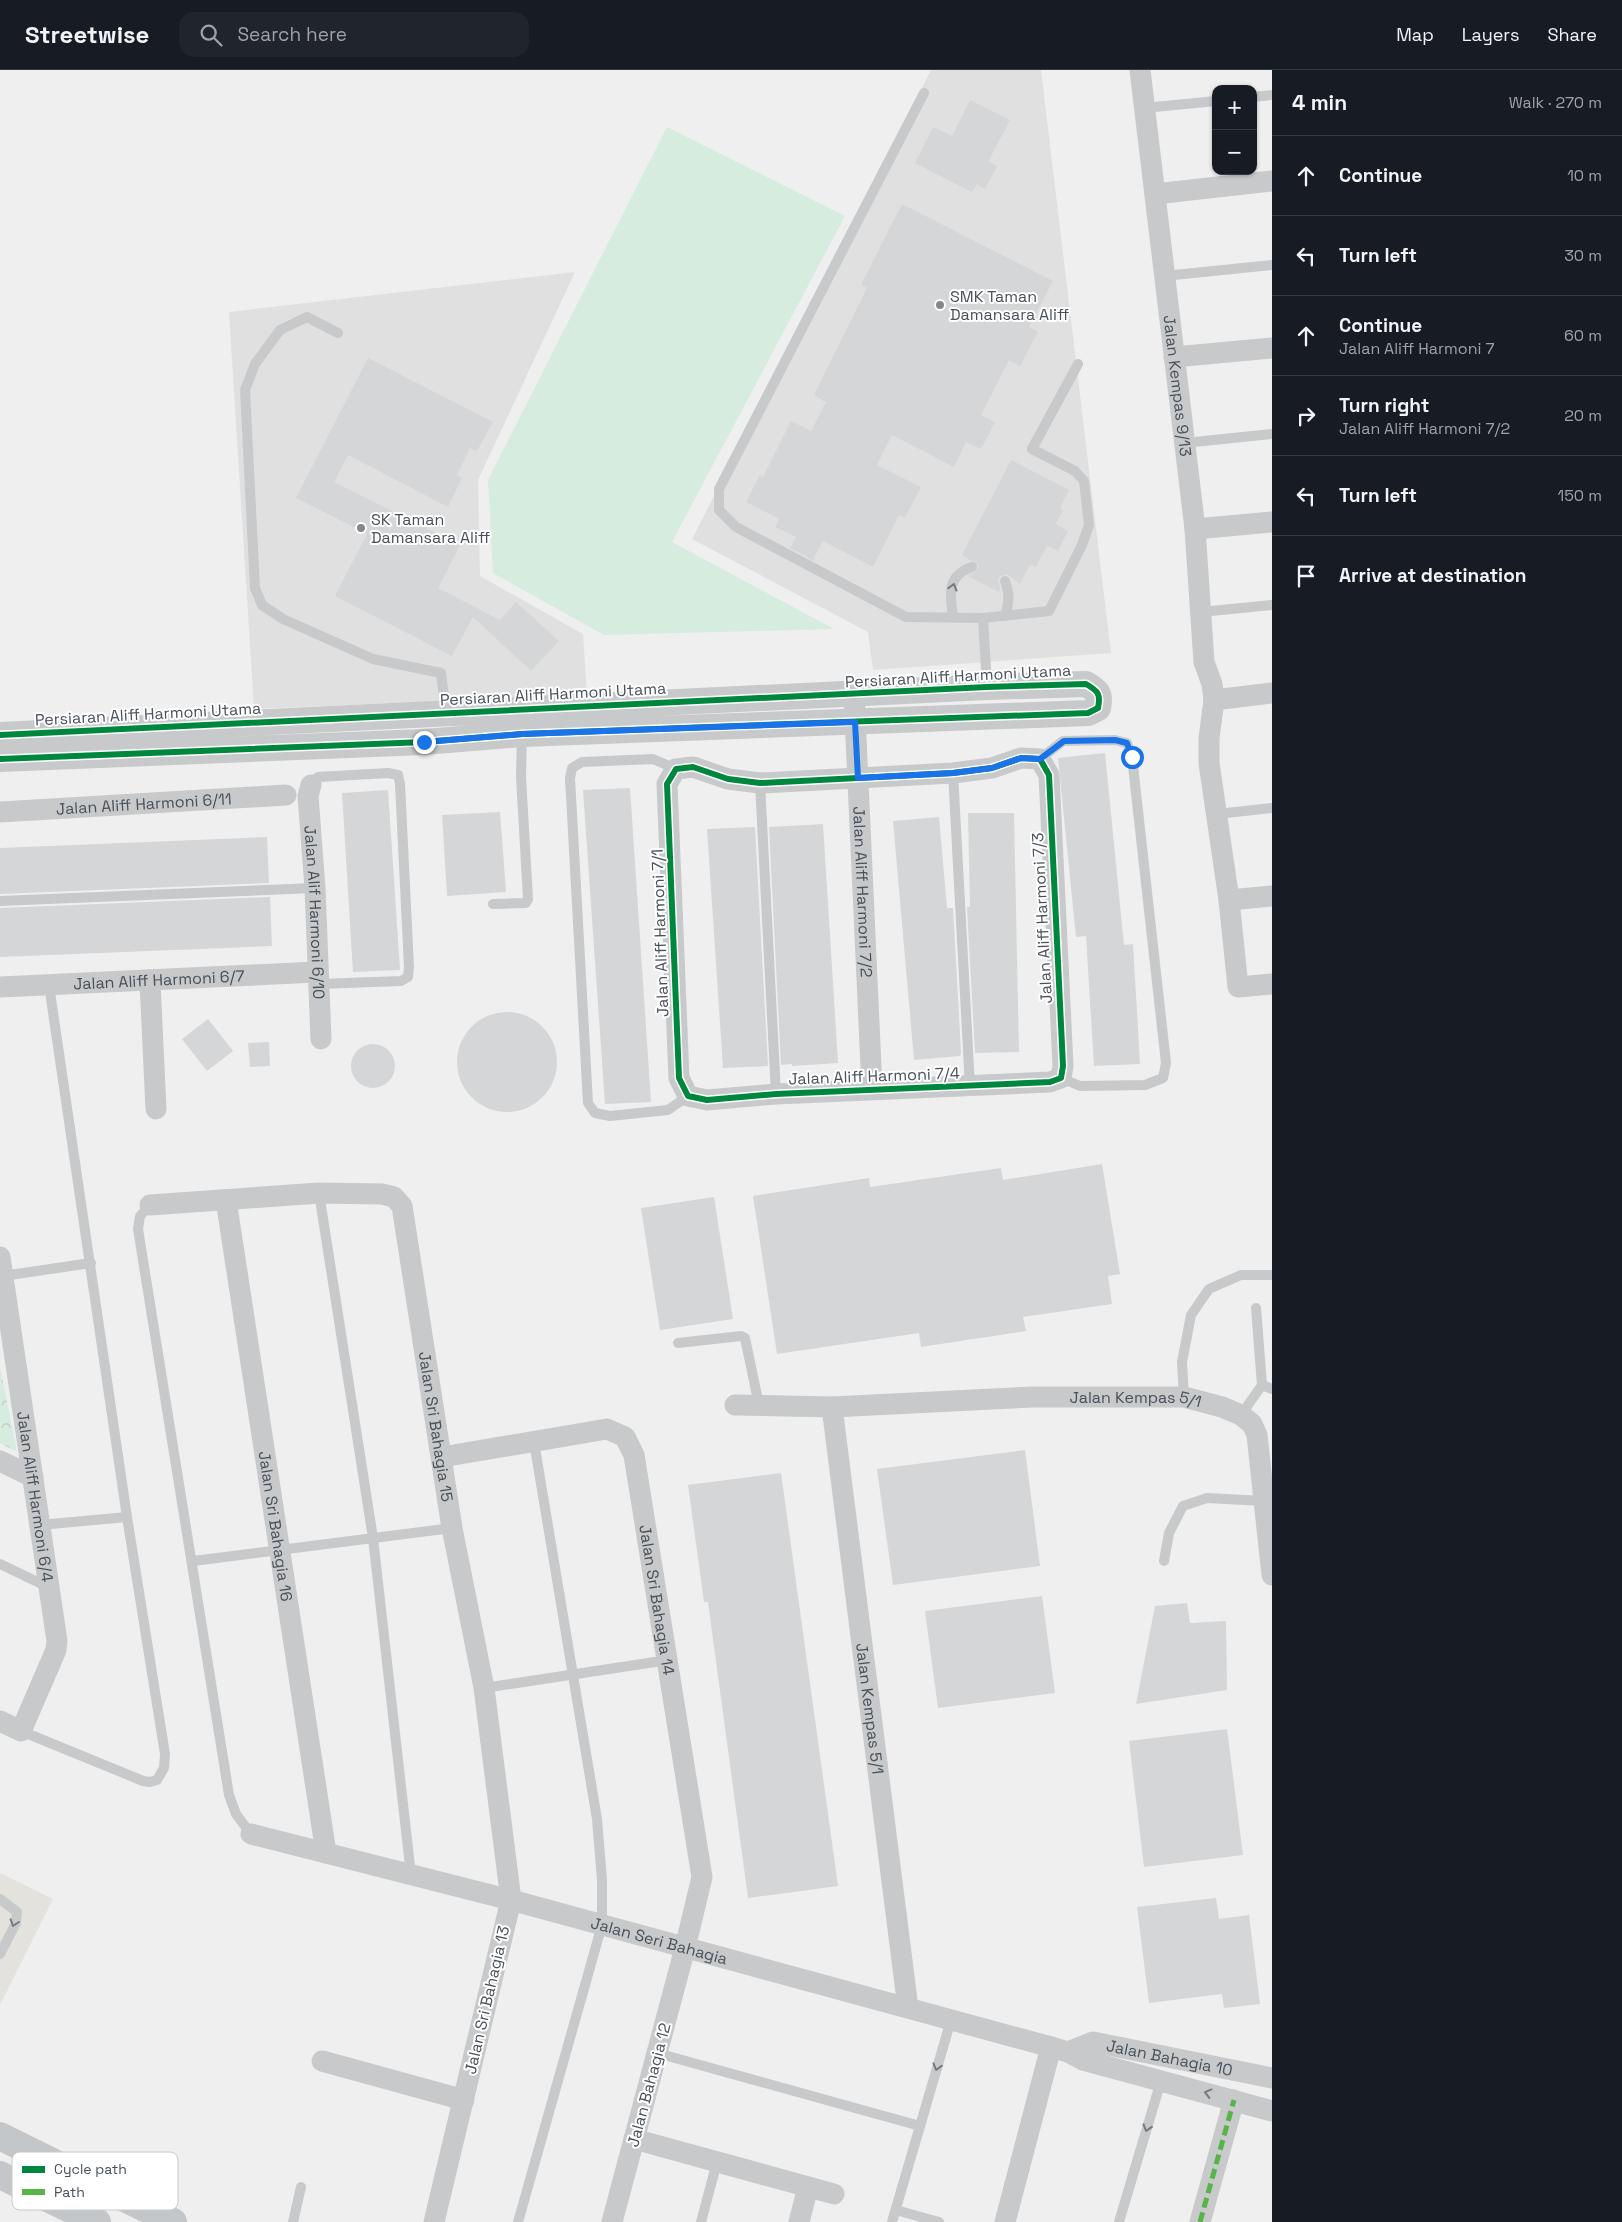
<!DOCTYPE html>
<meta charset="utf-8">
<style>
:root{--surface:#171b24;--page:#20242c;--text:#f1f3f6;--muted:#9ea1a6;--line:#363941}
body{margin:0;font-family:"Space Grotesk",sans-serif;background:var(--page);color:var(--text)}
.controls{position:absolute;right:15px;top:15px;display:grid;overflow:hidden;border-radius:10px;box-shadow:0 1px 4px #0004}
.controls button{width:45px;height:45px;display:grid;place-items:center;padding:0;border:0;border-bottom:1px solid var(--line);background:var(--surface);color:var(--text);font:25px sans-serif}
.stop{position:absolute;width:15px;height:15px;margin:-11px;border:4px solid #1a73e8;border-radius:50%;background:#fff}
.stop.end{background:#1a73e8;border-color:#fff;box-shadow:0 1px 5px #0008}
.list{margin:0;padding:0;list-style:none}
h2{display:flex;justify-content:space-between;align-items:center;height:65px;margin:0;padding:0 20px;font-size:21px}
h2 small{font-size:16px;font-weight:400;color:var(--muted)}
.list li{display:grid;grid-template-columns:32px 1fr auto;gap:15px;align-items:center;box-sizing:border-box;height:80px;padding:0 20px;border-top:1px solid var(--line)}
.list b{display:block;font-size:19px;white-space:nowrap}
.list p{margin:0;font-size:16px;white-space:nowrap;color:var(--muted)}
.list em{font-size:16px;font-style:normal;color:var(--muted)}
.icon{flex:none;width:28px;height:28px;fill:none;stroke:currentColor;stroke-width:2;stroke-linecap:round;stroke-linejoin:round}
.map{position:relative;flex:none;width:1272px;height:2152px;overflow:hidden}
header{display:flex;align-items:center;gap:30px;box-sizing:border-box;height:70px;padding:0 25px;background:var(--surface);border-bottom:1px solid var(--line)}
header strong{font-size:24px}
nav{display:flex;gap:28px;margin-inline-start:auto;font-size:18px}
.search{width:350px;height:45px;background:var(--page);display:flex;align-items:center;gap:12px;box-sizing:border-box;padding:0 18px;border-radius:15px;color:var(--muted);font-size:19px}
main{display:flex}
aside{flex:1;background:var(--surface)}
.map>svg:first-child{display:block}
</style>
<header>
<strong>Streetwise</strong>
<div class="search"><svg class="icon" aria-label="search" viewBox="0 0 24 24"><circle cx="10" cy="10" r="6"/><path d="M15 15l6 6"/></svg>Search here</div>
<nav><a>Map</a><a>Layers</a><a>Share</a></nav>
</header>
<main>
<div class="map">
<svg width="1272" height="2152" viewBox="0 0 1272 2152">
<defs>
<pattern id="park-crowns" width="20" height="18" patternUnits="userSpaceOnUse" patternTransform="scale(1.25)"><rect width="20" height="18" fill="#d6ecdf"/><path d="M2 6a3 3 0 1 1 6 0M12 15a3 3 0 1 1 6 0" fill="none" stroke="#b9ccc2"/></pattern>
</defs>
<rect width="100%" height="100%" fill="#efefef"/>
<path fill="#e4e2dd" d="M0,1803L53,1829L0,1935Z"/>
<g fill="#e1e0e0">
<path d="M931,0H1041L1111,583L873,600L868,562L692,469Z"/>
<path d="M575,202L478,410L480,506L583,564L587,625L254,639L229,242Z"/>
</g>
<path fill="url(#park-crowns)" d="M0,1296L17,1382L0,1373Z"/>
<path fill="#d6ecdf" d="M667,57L845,146L672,472L834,559L604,565L493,503L488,410Z"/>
<g fill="#d5d6d8">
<path d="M970,30L1010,50L988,92L997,96L985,119L977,114L972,122L915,93L933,57L952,66Z"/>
<path d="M902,134L1053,211L1029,257L1038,262L1020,296L1009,290L981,345L995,352L981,379L966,372L954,397L892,365L877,395L921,417L905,448L899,445L873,497L823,471L813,490L790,478L796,467L775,457L779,449L746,432L760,405L763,407L791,351L811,361L826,332L814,325L867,218L861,215Z"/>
<path d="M368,288L493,352L477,381L470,378L457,405L462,408L448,437L348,385L334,412L460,475L438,518L500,550L516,532L559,571L531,601L473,547L452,586L335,526L367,464L296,428Z"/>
<path d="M1011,390L1069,420L1060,438L1063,440L1056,454L1068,461L1058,481L1047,476L1036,497L1030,494L1020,514L1007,504L1000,506L998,510L1000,519L999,522L968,506L977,501L978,495L962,485Z"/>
<path d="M1105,683L1124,875L1133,874L1140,994L1094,996L1086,866L1076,867L1058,688Z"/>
<path d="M630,718L651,1032L605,1034L583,720Z"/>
<path d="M388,720L400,900L353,902L342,723Z"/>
<path d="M500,742L506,822L447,826L442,745Z"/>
<path d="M968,743H1014L1019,982L975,983L967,837H970Z"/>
<path d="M939,747L947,838H953L961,983L960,986L914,990L893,751Z"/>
<path d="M823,754L838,993L792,996V994L781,995L769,757Z"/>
<path d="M754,757L755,758L768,996L723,998L707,759Z"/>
<path d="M267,767L269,813L0,824V778Z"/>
<path d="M270,827L272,876L0,887V838Z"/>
<circle cx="507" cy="992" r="50"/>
<path d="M208,949L233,981L207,1001L182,969Z"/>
<path d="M269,972L270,996L250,997L248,973Z"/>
<circle cx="373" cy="996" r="22"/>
<path d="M1102,1094L1120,1204L1108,1206L1112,1234L1023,1247L1026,1261L921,1277L919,1263L777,1284L753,1126L869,1108L870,1117L1001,1098L1003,1110Z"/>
<path d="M714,1127L733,1249L660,1260L641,1138Z"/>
<path d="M1025,1380L1040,1496L893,1515L877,1399Z"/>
<path d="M781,1403L838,1816L748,1828L708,1532H704L688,1415Z"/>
<path d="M1042,1526L1055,1623L938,1638L925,1541Z"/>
<path d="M1187,1533L1190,1553L1226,1551L1227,1620L1136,1634L1155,1536Z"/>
<path d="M1227,1659L1243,1785L1144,1797L1129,1671Z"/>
<path d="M1216,1828L1219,1849L1249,1845L1260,1934L1224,1938L1222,1924L1149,1933L1137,1837Z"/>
</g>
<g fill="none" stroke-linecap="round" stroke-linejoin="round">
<g stroke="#c7c9ca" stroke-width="10">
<path d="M924,23L719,419V440L736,457L906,547L983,548L1049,541L1082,475L1089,455L1084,411L1075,401L1032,379L1078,294"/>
<path d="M1253,27L1272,25"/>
<path d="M1144,38L1216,31"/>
<path d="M1164,206L1272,195"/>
<path d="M338,263L307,247L280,260L255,294L245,320L255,518L262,535L283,549L373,589L441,603L446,642"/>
<path d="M1184,373L1272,364"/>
<path d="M1005,511C1010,524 1009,532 1005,546"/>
<path d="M1201,542L1272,535"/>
<path d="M953,547C950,524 946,506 972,497"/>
<path d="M983,548L987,617"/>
<path d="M1040,689L1063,671L1115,670L1127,673L1132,687L1166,993L1163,1008L1145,1015L1080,1016L1061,1008"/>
<path d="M676,699L653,689L582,692L572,698L570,708L588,1033L595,1043L610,1046L668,1040L688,1026"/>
<path d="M953,703L970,1017"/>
<path d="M760,713L776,1024"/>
<path d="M311,715L318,707L388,703L398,705L400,714L409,897L408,907L401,911L319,914"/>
<path d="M1217,744L1272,738"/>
<path d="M0,831L315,818"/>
<path d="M493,834L526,833L528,829L521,707L522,665"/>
<path d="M319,1123L373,1468L411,1805"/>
<path d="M150,1135L140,1146L138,1159L229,1725L236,1744L251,1764"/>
<path d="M3,1206L91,1193"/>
<path d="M678,1273L741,1266L745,1268L759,1335"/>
<path d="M1262,1315L1272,1319"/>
<path d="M1184,1327L1182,1292L1191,1245L1209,1219L1241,1205H1272"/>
<path d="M1241,1345L1262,1315L1256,1238"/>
<path d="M40,1455L127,1447"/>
<path d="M193,1491L452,1458"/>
<path d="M1164,1491L1169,1463L1183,1436L1207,1428L1264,1431"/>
<path d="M0,1494L48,1517"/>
<path d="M484,1618L668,1590"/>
<path d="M21,1661L143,1711L150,1712L157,1710L164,1698L165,1684L127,1447L49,915"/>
<path d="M0,1829L17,1842L16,1853L0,1884"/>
<path d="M657,1983L920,2056"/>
<path d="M896,2140L939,2152"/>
<path d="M293,2152L301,2117"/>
<path d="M518,2152L602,1855V1810L597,1749L534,1372"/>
<path d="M701,2152L717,2092"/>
<path d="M892,2152L951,1950"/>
<path d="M1119,2152L1161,2011"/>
</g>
<g stroke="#c7c9ca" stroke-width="21">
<path id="s1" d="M1140,0L1195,459L1204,592L1212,614L1214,630L1209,668V693L1229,830L1238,917L1272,914"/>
<path d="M1155,124L1272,111"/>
<path d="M1174,287L1272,278"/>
<path d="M1195,459L1272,452"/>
<path id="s2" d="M854,624L872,1019"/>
<path d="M1214,630L1272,623"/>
<path d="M1021,688L1040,689L1049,705L1063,996L1061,1008L1050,1012L776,1024L707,1030L688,1026L679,1008L667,714L676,699L693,697L728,709L760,713L953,703L992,698Z"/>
<path id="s3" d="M311,715L308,726L315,818L321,969"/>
<path id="s4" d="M0,742L286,725"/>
<path d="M1229,830L1272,826"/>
<path d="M150,912L156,1039"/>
<path id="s5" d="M0,917L317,902"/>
<path id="s6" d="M226,1130L326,1783"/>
<path id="s7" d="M150,1135L319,1123L382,1124L394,1127L402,1136L452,1458L484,1618L511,1830L434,2152"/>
<path id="s8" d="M0,1187L57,1571L56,1580L21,1661L0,1651"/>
<path id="s9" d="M735,1335L832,1337L1032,1327H1184L1222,1337L1241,1345L1252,1354L1257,1365L1272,1505"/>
<path id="s10" d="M832,1337L908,1938"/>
<path id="s11" d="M442,1387L607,1359L625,1367L634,1385L702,1807L685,1878L612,2152"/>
<path d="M0,1391L33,1407"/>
<path id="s12" d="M251,1764L511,1830L1051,1977L1068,1982L1083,1990L1272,2041"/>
<path id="s13" d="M1068,1982L1093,1972L1272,2008"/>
<path d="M322,1991L464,2030"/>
<path d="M634,2069L834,2124"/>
<path d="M799,2152L808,2117"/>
<path d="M1005,2152L1051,1977"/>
<path d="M1200,2152L1234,2030"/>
</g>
<path stroke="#c7c9ca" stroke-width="26" d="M0,665L987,617L1086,614C1098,621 1101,624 1098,638L1088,643L522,664L424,672L0,689"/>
<g stroke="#c4c7ca" stroke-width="28">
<path d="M0,2066L173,2152"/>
<path d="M0,2105L97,2152"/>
</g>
<path stroke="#57b448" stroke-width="5" stroke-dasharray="10 5" stroke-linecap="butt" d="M1200,2152L1234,2030"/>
<g stroke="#fff" stroke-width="9">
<g id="cycleway">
<path d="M0,665L987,617L1086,614C1098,621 1101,624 1098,638L1088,643L522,664L424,672L0,689"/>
<path d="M1021,688L1040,689L1049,705L1063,996L1061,1008L1050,1012L776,1024L707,1030L688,1026L679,1008L667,714L676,699L693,697L728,709L760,713L953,703L992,698Z"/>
</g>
</g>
<use href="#cycleway" stroke="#00873e" stroke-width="6"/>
</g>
<defs><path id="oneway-chevron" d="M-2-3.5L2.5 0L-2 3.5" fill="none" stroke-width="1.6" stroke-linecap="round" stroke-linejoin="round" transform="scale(1.25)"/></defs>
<g stroke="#747a81">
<use href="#oneway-chevron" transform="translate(953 517) rotate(-74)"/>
<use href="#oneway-chevron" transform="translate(14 1853) rotate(108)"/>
<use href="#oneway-chevron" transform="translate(937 1997) rotate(106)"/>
<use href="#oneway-chevron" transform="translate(1208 2023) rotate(-165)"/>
<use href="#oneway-chevron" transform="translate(1147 2058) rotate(107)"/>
</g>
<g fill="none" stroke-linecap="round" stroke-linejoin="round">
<path stroke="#1a73e8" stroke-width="6" d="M424,672L522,664L855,652L858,708L953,703L992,698L1021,688L1040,689L1064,671L1115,670L1127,673L1132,687"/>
</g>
<g fill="#82888e" stroke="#fff" stroke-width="2">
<circle cx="940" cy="235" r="5"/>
<circle cx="361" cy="458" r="5"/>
</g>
<g text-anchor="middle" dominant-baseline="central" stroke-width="4" stroke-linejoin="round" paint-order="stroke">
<g font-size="16" fill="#485059" stroke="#fff" text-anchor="start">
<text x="950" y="226">SMK Taman<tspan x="950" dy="18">Damansara Aliff</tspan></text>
<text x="371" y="449">SK Taman<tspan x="371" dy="18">Damansara Aliff</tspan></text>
</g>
<g font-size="16" fill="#485059" stroke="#fff">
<text stroke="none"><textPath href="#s1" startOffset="318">Jalan Kempas 9/13</textPath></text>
<text transform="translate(958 606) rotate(-3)">Persiaran Aliff Harmoni Utama</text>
<text transform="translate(553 624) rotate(-3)">Persiaran Aliff Harmoni Utama</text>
<text transform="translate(148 644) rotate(-3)">Persiaran Aliff Harmoni Utama</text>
<text stroke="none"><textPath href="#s4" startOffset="144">Jalan Aliff Harmoni 6/11</textPath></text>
<text stroke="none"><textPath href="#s2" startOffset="198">Jalan Aliff Harmoni 7/2</textPath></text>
<text stroke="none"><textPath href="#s3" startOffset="128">Jalan Alif Harmoni 6/10</textPath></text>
<text transform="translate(1042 848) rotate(-93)">Jalan Aliff Harmoni 7/3</text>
<text transform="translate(660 863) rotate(-92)">Jalan Aliff Harmoni 7/1</text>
<text stroke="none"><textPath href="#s5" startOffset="159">Jalan Aliff Harmoni 6/7</textPath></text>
<text transform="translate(874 1006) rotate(-2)">Jalan Aliff Harmoni 7/4</text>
<text stroke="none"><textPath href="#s9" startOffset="401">Jalan Kempas 5/1</textPath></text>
<text stroke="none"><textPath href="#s7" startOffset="480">Jalan Sri Bahagia 15</textPath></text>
<text stroke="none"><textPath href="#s8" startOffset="242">Jalan Aliff Harmoni 6/4</textPath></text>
<text stroke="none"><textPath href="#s6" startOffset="330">Jalan Sri Bahagia 16</textPath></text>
<text stroke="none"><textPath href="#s11" startOffset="354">Jalan Sri Bahagia 14</textPath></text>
<text stroke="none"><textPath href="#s10" startOffset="304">Jalan Kempas 5/1</textPath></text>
<text stroke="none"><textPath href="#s12" startOffset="422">Jalan Seri Bahagia</textPath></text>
<text transform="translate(487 1930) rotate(-77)">Jalan Sri Bahagia 13</text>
<text stroke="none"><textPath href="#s13" startOffset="105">Jalan Bahagia 10</textPath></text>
<text transform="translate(649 2015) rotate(-75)">Jalan Bahagia 12</text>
</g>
</g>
<rect x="12" y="2082" width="166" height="58" rx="8" fill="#fff" stroke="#c8cacd" stroke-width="1"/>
<rect x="22" y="2096" width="23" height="7" fill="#00873e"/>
<rect x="22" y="2119" width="23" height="6" fill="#57b448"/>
<g font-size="14" fill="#485059">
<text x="54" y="2104">Cycle path</text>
<text x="54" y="2127">Path</text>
</g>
</svg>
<div class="controls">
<button>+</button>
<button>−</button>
</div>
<div class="stop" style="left:1132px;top:687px"></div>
<div class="stop end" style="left:424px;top:672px"></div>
</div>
<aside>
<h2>4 min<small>Walk · 270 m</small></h2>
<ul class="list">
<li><svg class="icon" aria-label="ahead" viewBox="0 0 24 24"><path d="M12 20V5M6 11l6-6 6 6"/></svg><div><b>Continue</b></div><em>10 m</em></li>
<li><svg class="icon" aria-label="left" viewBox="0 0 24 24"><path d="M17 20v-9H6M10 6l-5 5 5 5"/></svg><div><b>Turn left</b></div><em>30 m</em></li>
<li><svg class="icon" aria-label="ahead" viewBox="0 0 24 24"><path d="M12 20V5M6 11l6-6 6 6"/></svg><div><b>Continue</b><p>Jalan Aliff Harmoni 7</p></div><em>60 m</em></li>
<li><svg class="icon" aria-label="right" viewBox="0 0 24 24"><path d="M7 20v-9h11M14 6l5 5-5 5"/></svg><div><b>Turn right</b><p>Jalan Aliff Harmoni 7/2</p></div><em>20 m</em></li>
<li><svg class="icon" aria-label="left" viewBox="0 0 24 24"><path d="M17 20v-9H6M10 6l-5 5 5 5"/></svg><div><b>Turn left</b></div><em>150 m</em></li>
<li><svg class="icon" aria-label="arrive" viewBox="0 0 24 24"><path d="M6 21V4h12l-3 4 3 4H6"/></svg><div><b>Arrive at destination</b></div></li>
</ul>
</aside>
</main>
